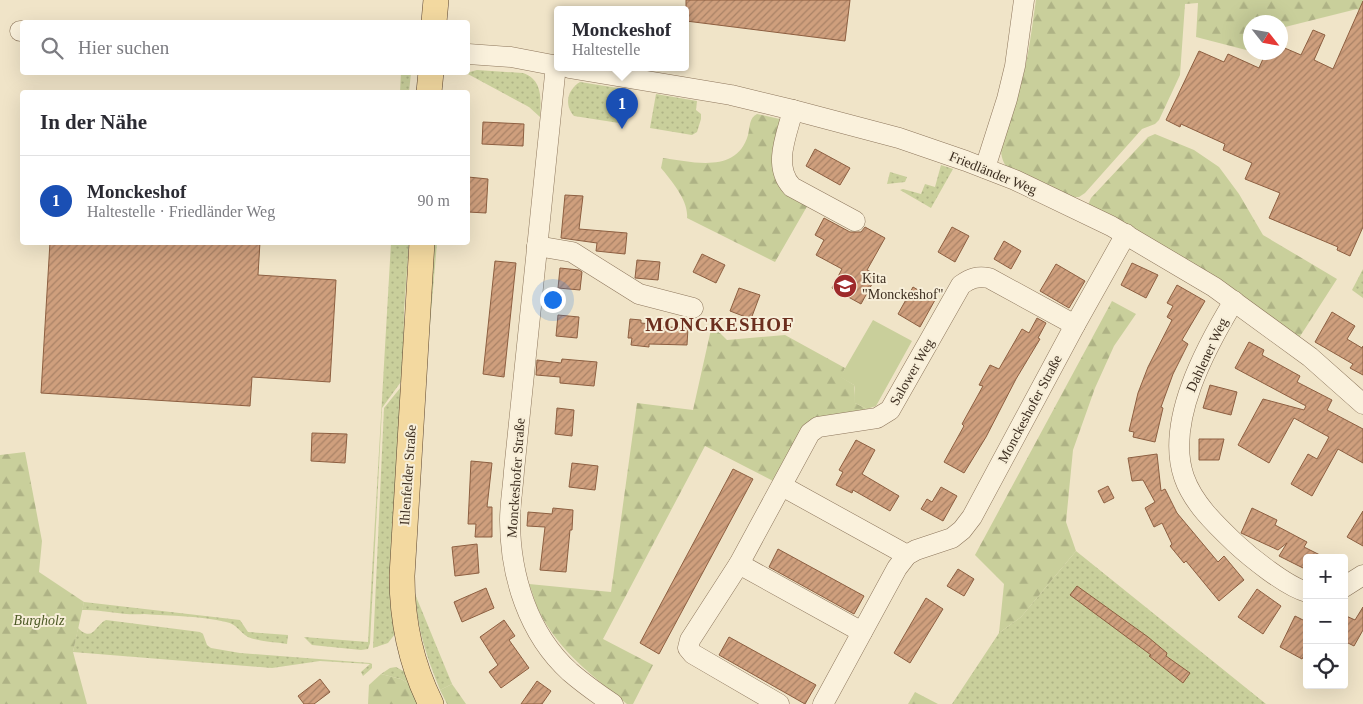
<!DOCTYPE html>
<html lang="de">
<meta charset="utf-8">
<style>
:root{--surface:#fff;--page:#f2f2f3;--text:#2b2b33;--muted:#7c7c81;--line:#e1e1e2;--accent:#9e2a2b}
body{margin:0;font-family:Georgia,serif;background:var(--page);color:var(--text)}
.controls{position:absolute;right:15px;bottom:15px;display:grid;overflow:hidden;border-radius:5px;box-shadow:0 5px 20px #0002}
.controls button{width:45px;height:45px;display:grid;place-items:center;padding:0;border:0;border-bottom:1px solid var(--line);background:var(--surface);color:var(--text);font:25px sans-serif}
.compass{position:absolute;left:1243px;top:15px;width:45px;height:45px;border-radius:50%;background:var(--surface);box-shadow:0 5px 20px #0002;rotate:121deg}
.you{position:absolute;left:552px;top:299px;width:18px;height:18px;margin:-12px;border:4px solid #fff;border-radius:50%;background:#1a73e8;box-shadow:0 0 0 8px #1a73e833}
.badge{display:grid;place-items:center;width:32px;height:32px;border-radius:50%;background:var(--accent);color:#fff;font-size:16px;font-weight:700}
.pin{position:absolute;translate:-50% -41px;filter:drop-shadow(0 1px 2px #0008)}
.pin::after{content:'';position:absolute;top:26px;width:18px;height:15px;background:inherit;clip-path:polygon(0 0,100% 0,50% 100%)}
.popup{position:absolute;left:554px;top:6px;width:135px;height:65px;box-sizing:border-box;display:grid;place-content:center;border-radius:5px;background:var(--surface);filter:drop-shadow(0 1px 4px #0005);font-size:16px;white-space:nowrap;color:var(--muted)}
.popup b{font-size:19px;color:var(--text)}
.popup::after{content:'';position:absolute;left:50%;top:100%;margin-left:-10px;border:10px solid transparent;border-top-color:var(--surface)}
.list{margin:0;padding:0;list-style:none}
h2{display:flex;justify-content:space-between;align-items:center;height:65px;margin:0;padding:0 20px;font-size:21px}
h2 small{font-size:16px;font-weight:400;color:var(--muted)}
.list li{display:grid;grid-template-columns:32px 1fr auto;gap:15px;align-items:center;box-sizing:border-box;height:90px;padding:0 20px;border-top:1px solid var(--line)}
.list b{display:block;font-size:19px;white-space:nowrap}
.list p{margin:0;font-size:16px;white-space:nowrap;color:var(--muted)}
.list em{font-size:16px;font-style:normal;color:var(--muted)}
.icon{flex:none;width:28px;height:28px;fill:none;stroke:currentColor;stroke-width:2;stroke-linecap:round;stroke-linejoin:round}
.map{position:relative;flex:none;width:1363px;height:704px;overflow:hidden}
.search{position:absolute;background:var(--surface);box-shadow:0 5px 20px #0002;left:20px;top:20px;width:450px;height:55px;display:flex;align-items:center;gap:12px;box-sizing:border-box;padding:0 18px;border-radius:5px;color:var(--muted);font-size:19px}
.panel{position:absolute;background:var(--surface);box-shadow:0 5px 20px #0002;left:20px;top:90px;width:450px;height:155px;border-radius:5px}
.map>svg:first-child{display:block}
</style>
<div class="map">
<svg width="1363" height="704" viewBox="0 0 1363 704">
<defs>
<pattern id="grass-dots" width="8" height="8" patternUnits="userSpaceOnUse" patternTransform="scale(1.25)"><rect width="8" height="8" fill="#c9cf9b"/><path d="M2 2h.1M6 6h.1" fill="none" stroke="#aeb285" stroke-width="1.8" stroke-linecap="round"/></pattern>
<pattern id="forest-firs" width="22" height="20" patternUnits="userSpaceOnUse" patternTransform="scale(1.25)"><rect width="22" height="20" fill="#c9cf9b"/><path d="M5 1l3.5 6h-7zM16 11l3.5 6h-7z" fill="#aeb285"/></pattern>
<pattern id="building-hatch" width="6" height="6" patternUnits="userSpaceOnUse" patternTransform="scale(1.25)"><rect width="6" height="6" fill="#cf9f7d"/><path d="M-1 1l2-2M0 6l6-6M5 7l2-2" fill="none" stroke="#a98266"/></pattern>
</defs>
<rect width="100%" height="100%" fill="#f0e4c8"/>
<g fill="url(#grass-dots)">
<path d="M477,70L523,73C543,80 541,99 540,117L529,107L466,73Z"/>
<path d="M401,73H411L409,92H400Z"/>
<path d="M580,82L624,89L619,123L574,116C564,105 567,90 580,82Z"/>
<path d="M656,94L697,101L696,110L701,114V119L697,132L692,135L650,128Z"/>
<path d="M941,165L953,169L931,208L900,190L903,189L921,194L925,184L935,187Z"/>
<path d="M890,172L907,177L905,182L887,184Z"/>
<path d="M391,243H409L404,311L403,379L382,408L370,643L368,649L361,650L312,645L304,637L368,642Z"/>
<path d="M431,243H437L426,371Z"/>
<path d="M1363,269V298L1352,290Z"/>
<path d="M405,382L395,634L388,643L373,648L384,408Z"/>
<path d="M1076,551L1266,704H952L999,633L1021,617Z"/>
<path d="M415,594L452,684L440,690C426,655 418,631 415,594Z"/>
<path d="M84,602L240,620L248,632L288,635L287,644C274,642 260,642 248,637C239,632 237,624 226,622C201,616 171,616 144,614C123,616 103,609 82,610Z"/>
<path d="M106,620L200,632L203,634L207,645L211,648L240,653L370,663L372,664V668L363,676L361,672L370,664L320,661L272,668L73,652L78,628C93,643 95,625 106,620Z"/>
<path d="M396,667L405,672L415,687L401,679L381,674L390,668Z"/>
</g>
<g fill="url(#forest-firs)">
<path d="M1036,0H1363V12L1357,9L1281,28L1280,22H1250V51L1196,37L1198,3L1185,4L1180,75L1159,120L1155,124L1142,129L1085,193L1079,197H1073L1007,167C989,147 1017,101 1022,80C1029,54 1032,27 1036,0Z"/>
<path d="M757,114L784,120L775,158L809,203L775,262L687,218C689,201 671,180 661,168L663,158C693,162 737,174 748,135C750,127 749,118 757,114Z"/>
<path d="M1155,134L1194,150L1219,167L1239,194L1263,235L1337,279L1299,338L1088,205L1091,198L1148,137Z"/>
<path d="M1112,301L1136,314L1114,346L1095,388L1073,450L1066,522L1076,551L1021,617L999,633L1004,584L975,555Z"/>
<path d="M712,325L727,340L785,335L845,368L841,377L854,385L855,403L867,409L868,415L816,422L777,483L705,446L603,639L653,665L633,704H627C595,678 559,651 540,613C535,604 533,593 529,584L611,592L637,403L693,410Z"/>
<path d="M25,452L42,541L39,572L84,602L73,652L87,704H0V455Z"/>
<path d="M381,674L401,679L415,687L423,704H368L369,685Z"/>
<path d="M452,684L466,704H447L440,690Z"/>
<path d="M915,692L938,704H908Z"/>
</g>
<path fill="#c9cf9b" d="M873,320L912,341L876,406L867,409L855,403C853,394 856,391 854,385L840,377Z"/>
<g fill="url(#building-hatch)" stroke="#8d5f41">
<path d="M686,0H850L845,41L686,21Z"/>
<path d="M1363,1V227L1350,256L1337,250L1338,247L1269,218L1280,193L1245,179L1252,163L1223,150L1225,144L1181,124L1180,127L1166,120L1199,51L1224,62L1228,54L1259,68L1266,52H1280V46L1301,55L1313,30L1325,35L1314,60L1333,69Z"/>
<path d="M483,122L524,124L523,146L482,144Z"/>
<path d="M815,149L850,168L840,185L806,166Z"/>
<path d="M468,177L488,179L486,213L468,212Z"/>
<path d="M565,195L583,196L579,229L627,233L625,254L596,251L597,243L561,238Z"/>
<path d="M824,218L850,232H861L865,227L885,238L867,270L877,275L861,304L832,288L842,269L816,255L824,240L815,235Z"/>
<path d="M952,227L969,236L955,262L938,252Z"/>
<path d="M1004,241L1021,251L1011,269L994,259Z"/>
<path d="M50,242H260L258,275L336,280L330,382L252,377L250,406L41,393Z"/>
<path d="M702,254L725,265L716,283L693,272Z"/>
<path d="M637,260L660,262L658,280L635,278Z"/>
<path d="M495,261L516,263L504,377L483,374Z"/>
<path d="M1132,263L1158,275L1146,298L1121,285Z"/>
<path d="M1056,264L1085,281L1069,308L1040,291Z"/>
<path d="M560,268L579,270L582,272L580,290L558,288Z"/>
<path d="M1177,285L1205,301L1182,340L1188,344L1173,374L1161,407L1163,408L1155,442L1133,437L1134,432L1129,431L1138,393L1148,367L1172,320L1167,317L1173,306L1167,303Z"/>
<path d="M913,287L935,300L920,327L898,314Z"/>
<path d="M739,288L760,295L751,319L730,311Z"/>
<path d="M1332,312L1355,326L1347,339L1362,348L1363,346V375L1350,368L1353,364L1315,342Z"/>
<path d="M558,315L579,317L577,338L556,336Z"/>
<path d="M1037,318L1046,323L1038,338L1040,339L1016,379L986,437L964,473L944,462L964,426L962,424L983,386L979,385L990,365L999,369L1022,329L1029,333Z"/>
<path d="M630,319L641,320V323L651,324V326L688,328L687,345L649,344V347L631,345L632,338H628Z"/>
<path d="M1249,342L1264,350L1262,355L1300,376L1297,382L1332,400L1327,410L1363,429V463L1338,449L1312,496L1291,484L1308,454L1317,459L1329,437L1294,418L1269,463L1238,445L1263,399L1304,410L1306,406L1235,368Z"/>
<path d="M562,359L597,362L594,386L560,383V377L536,375L537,360L561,363Z"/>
<path d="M1210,385L1237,392L1231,415L1203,408Z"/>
<path d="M557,408L574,410L572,436L555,434Z"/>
<path d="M312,433L347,434L345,463L311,461Z"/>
<path d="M1199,439H1224L1219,460H1199Z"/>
<path d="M856,440L875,450L862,474L899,496L890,511L853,490L852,493L836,485L843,472L839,470Z"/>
<path d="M1157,454L1161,491L1165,489L1177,513L1218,562L1224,556L1244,580L1219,601L1186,561L1184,563L1170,546L1172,544L1162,523L1154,527L1145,508L1155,502L1143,480L1132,481L1128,458Z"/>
<path d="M471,461L492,463L487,507H492V537H475L476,524H468Z"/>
<path d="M572,463L598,466L595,490L569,487Z"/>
<path d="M733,469L753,479L659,654L640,643Z"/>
<path d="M1108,486L1114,498L1104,503L1098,491Z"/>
<path d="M941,487L957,496L943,521L921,509L927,499L932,502Z"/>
<path d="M553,508L573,510L572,530H570L566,572L540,570L545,527L527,526L528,512L552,514Z"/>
<path d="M1252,508L1277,520L1275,525L1307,542L1304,547L1326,558H1307V570L1279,556L1287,543L1278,550L1241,533Z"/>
<path d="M1363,511V546L1347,537Z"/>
<path d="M477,544L479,573L455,576L452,547Z"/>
<path d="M778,549L864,596L854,614L769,567Z"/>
<path d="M958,569L974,579L964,596L947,586Z"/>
<path d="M1077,586L1148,637L1167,653L1166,656L1190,673L1183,683L1149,656L1151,655L1070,595Z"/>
<path d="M486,588L494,608L462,622L454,602Z"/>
<path d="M1257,589L1281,606L1263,634L1238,617Z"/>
<path d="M926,598L943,609L910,663L894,653Z"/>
<path d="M1363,607V630L1354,646L1344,641V615L1355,620Z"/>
<path d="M1295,616L1307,622V650L1302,659L1280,647Z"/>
<path d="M504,620L515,636L509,640L529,668L501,688L489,672L498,665L480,637Z"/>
<path d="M729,637L816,685L805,704L719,655Z"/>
<path d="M320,679L330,692L314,704H304L298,696Z"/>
<path d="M537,681L551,691L542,704H521Z"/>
</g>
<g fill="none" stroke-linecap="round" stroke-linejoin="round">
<g stroke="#8d765c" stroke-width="21">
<g id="minor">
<path d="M20,31H22"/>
<path d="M468,54L511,57L558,66"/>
<path d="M556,65L514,471C513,487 510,504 510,520C510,575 528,634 570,672C584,684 598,694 613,704"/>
<path d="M569,68L731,95L793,110L899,138L966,161L1015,180L1111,226L1214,287L1310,357L1363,404"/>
<path d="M793,110C787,134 772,166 792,187L855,221"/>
<path d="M985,168L1007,99L1015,66L1024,0"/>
<path d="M537,246L572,252L639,294L693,308"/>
<path d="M1234,301C1206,347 1165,422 1184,477C1193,503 1215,524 1235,543C1250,557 1287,587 1307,592"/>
<path d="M782,486L907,555"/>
<path d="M739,564L862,632"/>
<path d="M1344,587L1363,575"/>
<path d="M779,704L693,654L688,648L690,640L739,564L810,433L818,427L877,418L890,410L961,285C971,278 977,276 989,278L1075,325"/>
<path d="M823,704L897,568L907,555L916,550L952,538L962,530L972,517L1075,325L1126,234"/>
</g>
</g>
<g stroke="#5b4430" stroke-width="26">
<g id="major">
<path d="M434,22L436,0"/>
<path d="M429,92L431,72"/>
<path d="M422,242L402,576C402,621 411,664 431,704"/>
</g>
</g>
<use href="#minor" stroke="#faf1dc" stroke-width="20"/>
<use href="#major" stroke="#f3d9a0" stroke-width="25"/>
</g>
<defs>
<g id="school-disc" transform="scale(1.25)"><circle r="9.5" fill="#9e2a2b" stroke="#f7eed8"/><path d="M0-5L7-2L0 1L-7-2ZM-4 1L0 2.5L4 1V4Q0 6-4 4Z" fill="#fff"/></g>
</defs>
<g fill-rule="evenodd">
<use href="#school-disc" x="845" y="286"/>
</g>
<g text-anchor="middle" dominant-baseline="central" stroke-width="4" stroke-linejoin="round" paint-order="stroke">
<g font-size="14" fill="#3d2e20" stroke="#f7eed8">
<text transform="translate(993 173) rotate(22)">Friedländer Weg</text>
<text transform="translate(1207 355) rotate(-65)">Dahlener Weg</text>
<text transform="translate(912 372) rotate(-60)">Salower Weg</text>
<text transform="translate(1030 409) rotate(-62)">Monckeshofer Straße</text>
<text transform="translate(408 475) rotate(-86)">Ihlenfelder Straße</text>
<text transform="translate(516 478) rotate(-86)">Monckeshofer Straße</text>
</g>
<g font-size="14" fill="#3d2e20" stroke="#f7eed8" text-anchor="start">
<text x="862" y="278">Kita<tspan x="862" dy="16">"Monckeshof"</tspan></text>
</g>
<g font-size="14" font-style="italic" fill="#4d5a26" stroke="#f7eed8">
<text x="39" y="620">Burgholz</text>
</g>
<g font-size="19" font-weight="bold" letter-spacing="1" fill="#6b2e1e" stroke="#f7eed8">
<text x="720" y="324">MONCKESHOF</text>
</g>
</g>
</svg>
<div class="controls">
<button>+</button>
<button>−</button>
<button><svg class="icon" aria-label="locate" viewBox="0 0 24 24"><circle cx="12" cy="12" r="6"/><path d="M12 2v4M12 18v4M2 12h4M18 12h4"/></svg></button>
</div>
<svg class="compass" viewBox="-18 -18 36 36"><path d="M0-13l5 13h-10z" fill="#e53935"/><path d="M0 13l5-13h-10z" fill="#7c7c81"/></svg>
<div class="you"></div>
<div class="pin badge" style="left:622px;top:129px;background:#1a4fb4">1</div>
<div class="popup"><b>Monckeshof</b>Haltestelle</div>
<div class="search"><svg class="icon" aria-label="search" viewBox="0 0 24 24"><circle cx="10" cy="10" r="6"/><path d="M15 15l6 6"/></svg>Hier suchen</div>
<section class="panel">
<h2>In der Nähe<small></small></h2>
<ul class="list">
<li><span class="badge" style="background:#1a4fb4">1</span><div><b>Monckeshof</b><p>Haltestelle · Friedländer Weg</p></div><em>90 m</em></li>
</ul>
</section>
</div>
